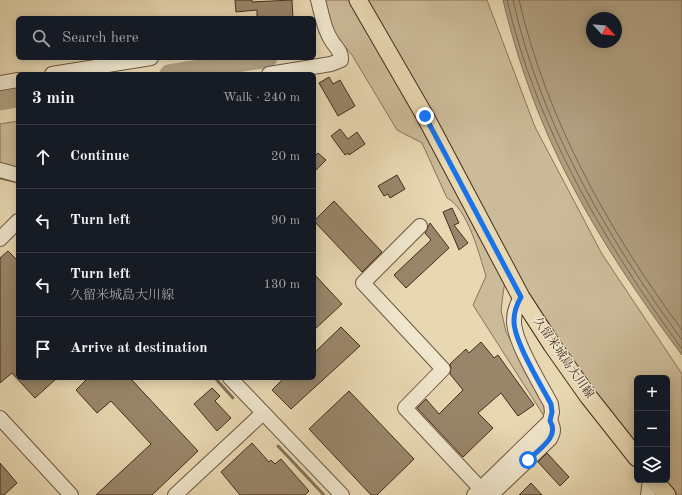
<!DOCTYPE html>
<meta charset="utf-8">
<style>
:root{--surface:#171b24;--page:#20242c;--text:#f1f3f6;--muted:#9ea1a6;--line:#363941}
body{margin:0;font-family:"Old Standard TT","Noto Serif JP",serif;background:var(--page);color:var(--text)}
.controls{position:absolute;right:12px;bottom:12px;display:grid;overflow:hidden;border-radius:6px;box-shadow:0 2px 10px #0003}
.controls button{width:36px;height:36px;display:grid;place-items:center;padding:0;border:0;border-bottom:1px solid var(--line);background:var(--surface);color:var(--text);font:20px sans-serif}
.compass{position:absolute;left:586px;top:12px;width:36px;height:36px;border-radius:50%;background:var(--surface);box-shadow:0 2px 10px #0003;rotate:116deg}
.stop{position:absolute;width:12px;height:12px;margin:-9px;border:3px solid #1a73e8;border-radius:50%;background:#fff}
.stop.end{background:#1a73e8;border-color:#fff;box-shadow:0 1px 4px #0008}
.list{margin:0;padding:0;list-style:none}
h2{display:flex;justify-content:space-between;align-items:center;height:52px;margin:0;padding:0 16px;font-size:17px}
h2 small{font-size:13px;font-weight:400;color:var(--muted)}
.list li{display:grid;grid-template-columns:26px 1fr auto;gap:12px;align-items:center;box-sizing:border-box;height:64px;padding:0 16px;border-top:1px solid var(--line)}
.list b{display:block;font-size:15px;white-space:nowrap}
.list p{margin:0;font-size:13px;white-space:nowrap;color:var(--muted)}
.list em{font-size:13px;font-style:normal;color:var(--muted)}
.icon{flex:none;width:22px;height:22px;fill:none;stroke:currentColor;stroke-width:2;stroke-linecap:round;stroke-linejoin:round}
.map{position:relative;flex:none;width:682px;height:495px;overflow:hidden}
.search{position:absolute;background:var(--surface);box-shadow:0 2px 10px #0003;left:16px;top:16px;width:300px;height:44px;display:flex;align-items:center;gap:10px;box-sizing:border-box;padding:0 14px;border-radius:6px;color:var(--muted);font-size:15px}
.panel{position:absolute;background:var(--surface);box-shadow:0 2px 10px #0003;left:16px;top:72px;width:300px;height:308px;border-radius:6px}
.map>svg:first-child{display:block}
</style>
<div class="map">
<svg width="682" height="495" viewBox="0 0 682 495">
<rect width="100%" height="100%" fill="#e8d8b2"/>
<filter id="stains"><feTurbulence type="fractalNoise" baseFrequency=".005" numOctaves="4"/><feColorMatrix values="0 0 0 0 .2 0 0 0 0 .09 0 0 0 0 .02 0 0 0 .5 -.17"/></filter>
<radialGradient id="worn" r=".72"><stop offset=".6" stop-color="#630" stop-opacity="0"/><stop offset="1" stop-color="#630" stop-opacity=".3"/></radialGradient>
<g fill="#cb9" stroke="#88745b">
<path d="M325,0H351L426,132L505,280L501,310L506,332L547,406L544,416L473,305L486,276C479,254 468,209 447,198L422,143L397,130L352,55L333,32Z"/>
<path d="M366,0H487L535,127L602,254L682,374V495H676L664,480H667V378H637V446L592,391L535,308L431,109Z"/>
<path d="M18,121V169L0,165V124Z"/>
</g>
<path fill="#b09e7f" stroke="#847158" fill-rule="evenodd" d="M503,0H682V355C643,303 602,243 572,185C541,127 518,63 503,0ZM592,18H616V42H592Z"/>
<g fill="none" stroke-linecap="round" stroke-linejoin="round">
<g stroke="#7a664e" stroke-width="1">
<path d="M507,0C537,129 604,242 682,349"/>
<path d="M513,0C541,125 607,237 682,340"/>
<path d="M519,0C547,121 609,231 682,330"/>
</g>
<g stroke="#847158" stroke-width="3">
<path d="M0,178L18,182"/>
<path d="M215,378L233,398"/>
<path d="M278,446L324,495"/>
</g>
<g stroke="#b09e7f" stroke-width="19">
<path d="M169,74L268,58"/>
<path d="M0,101L18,98"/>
</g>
</g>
<g fill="#99866a" stroke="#432d1d">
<path d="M235,0H252V2L292,0L293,18H257V10L236,12Z"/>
<path d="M329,77L333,84L340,80L355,106L338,116L319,83Z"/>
<path d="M340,129L348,139L357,132L365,144L349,155L348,153L345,155L331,136Z"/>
<path d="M318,153L326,160L314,172V157Z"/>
<path d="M397,175L405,189L390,198L388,194L384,196L378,186Z"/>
<path d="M334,201L382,252L362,272L314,221Z"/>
<path d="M452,208L459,223L454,225L468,243L459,250L443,212Z"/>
<path d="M430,223L449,248L406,288L394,275L431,240L425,233Z"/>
<path d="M8,251L18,261V378H57L35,398L12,373L0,383V258Z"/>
<path d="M314,274L342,304L314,330Z"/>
<path d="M341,327L360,346L291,409L272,390L284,378H314V353Z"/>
<path d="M481,342L494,358L498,355L534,405L518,416L501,393L478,413L493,428L463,457L417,408L426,399L439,414L463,390L450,374L451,367L450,364L466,349L469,353Z"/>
<path d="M88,378H130L198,451L152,495H96L151,444L111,401L97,413L76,390Z"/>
<path d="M212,388L220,396L215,401L231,418L217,431L194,404Z"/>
<path d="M349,391L414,459L377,495H371L309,429Z"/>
<path d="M252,443L269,462L271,460L275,464L281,459L309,491L305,495H240L221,472Z"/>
<path d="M547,453L569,477L560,486L538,462Z"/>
<path d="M0,463L17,483L4,495H0Z"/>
<path d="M531,483L542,495H519Z"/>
</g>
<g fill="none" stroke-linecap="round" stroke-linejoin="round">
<g stroke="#6c5842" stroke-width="16">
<g id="minor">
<path d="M52,74L151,58"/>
<path d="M269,74L331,64L341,60C342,53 337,48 333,43C324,30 322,15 318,0"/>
<path d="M0,83L18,80"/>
<path d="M0,170L18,175"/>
<path d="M420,226L363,283L443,369L405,408L480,488"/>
<path d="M0,239L18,221"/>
<path d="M230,378L342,495"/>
<path d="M0,418L71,495"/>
<path d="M175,495L263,413"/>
<path d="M474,495L550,421L552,412L551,404C541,385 513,340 514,320C514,311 517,304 521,297"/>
<path d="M491,495L550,439C554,432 554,428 550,421"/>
<path d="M648,495L650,480"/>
</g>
</g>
<g stroke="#432d1d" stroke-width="19">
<g id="major">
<path d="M358,0L425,116L521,297L552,345L588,396L637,458"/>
<path d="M654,480L667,495"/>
</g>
</g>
<use href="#minor" stroke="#f0e6cd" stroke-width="14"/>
<use href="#major" stroke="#e8d8b2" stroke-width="17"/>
</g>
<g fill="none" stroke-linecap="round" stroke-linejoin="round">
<path stroke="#1a73e8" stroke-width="5" d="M425,116L521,297C517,304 514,311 514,320C513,340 541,385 551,404L552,412L550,421C560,437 539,449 528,460"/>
</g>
<g text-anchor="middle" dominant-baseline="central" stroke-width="3" stroke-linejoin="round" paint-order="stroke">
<g font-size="12" fill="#432d1d" stroke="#f0e6cd">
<text transform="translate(563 358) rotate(55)">久留米城島大川線</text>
</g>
</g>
<rect width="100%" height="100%" filter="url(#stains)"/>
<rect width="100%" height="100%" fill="url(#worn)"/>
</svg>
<div class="controls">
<button>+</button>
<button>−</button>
<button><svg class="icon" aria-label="layers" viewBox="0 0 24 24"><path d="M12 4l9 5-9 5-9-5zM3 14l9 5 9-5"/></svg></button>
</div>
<svg class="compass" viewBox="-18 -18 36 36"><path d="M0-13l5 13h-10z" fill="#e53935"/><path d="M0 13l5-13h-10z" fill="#9ea1a6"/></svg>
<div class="stop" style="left:528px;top:460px"></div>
<div class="stop end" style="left:425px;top:116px"></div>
<div class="search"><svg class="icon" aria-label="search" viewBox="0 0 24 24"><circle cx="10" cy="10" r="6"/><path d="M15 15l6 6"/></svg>Search here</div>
<section class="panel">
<h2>3 min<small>Walk · 240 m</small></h2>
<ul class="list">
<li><svg class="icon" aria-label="ahead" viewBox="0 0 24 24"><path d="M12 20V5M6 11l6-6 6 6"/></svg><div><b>Continue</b></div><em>20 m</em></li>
<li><svg class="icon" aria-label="left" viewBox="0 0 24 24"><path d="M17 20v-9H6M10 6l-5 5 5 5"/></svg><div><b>Turn left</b></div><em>90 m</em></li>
<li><svg class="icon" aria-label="left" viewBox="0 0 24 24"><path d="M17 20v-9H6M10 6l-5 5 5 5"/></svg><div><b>Turn left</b><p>久留米城島大川線</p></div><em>130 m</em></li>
<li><svg class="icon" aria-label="arrive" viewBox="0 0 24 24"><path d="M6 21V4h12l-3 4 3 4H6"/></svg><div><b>Arrive at destination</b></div></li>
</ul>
</section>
</div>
